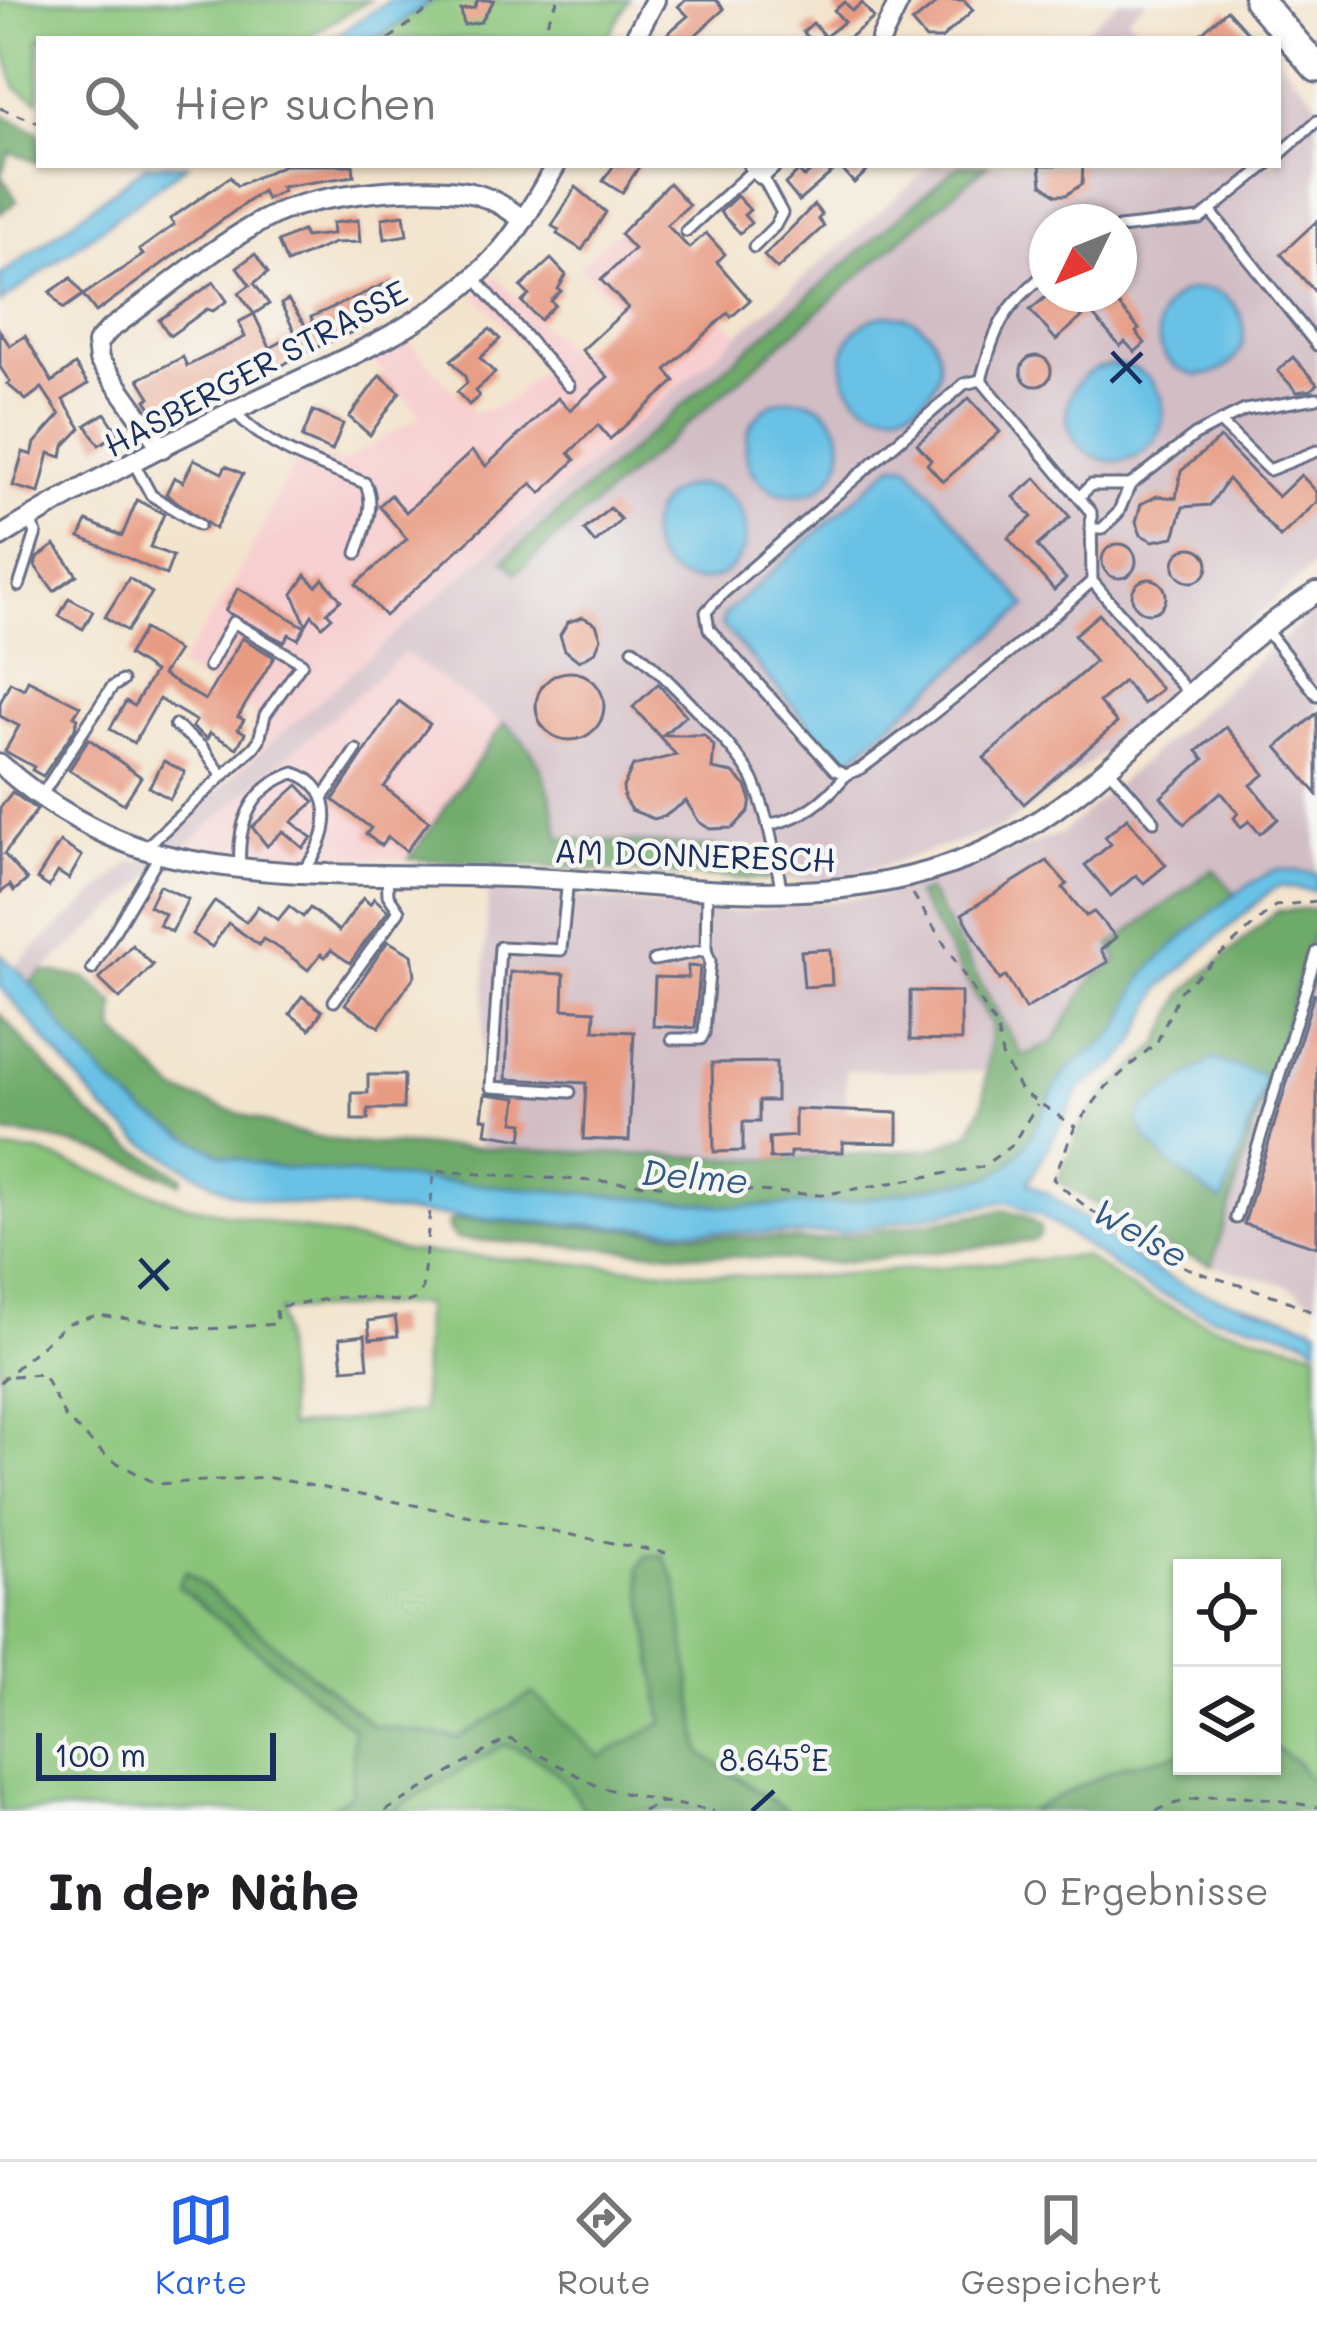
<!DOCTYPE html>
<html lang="de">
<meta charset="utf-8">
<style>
:root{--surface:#fff;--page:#f6f6f6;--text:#202124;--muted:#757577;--line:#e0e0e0;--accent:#2563eb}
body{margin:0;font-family:Mali,sans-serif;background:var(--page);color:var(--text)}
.controls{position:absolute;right:36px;bottom:36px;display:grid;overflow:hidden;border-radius:0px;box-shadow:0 3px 9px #0004}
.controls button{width:108px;height:108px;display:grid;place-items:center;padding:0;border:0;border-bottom:3px solid var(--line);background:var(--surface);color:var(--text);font:60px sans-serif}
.compass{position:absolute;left:1029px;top:204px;width:108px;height:108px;border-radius:50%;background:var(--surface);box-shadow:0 3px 9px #0004;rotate:227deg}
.scale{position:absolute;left:36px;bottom:30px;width:240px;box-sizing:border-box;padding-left:12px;border:6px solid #1b2f5e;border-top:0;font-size:33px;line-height:42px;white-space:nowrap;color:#1b2f5e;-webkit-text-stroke:9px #f6f6f2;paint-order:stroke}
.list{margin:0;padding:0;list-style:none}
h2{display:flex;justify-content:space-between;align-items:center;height:156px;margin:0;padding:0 48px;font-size:51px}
h2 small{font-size:39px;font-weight:400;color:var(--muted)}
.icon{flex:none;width:66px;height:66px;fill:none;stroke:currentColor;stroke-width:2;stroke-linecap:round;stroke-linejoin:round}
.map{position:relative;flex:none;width:1317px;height:1811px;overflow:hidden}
.search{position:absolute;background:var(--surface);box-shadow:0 3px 9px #0004;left:36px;right:36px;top:36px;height:132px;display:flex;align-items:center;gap:30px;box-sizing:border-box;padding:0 42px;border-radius:0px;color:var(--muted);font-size:45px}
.sheet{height:348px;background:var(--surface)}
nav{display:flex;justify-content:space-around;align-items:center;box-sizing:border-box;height:168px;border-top:3px solid var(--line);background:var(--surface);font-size:33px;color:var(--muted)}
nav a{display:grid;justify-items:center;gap:6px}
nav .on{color:var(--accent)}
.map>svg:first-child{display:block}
</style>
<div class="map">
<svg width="1317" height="1811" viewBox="0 0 1317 1811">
<rect width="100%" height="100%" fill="#f6f6f2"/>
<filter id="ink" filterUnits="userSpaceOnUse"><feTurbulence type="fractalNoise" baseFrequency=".00833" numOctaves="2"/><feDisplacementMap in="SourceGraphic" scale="24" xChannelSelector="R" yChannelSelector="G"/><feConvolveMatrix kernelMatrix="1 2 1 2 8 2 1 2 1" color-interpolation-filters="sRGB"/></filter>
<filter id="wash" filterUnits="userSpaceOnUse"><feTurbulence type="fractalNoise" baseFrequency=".004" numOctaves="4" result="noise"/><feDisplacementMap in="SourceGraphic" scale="48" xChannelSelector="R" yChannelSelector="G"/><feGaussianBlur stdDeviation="2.7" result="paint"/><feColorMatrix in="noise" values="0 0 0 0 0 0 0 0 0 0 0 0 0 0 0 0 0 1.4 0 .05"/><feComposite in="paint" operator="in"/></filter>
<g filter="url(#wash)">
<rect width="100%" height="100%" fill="#f3e4cd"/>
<g fill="#f7cfd0">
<path d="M630,219L740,335L235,775L227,766L251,745L254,712L179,667L242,568L301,447L340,463L421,416L371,360L409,342L474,413L505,404L543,368L476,295L496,276L572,356L620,312L579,266Z"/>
<path d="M404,653L504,723L409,859L231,856L179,849Z"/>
</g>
<g fill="#d2bdc5" fill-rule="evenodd">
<path d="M1120,0H1147L1128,17L1148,39H1076Z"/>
<path d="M1278,58L1317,102V562L1122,739L1000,829L837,880H767L764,861L742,849L560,838L548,779L521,736L404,653L30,983L14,966L133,861L142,862L165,842L167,834L933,165H959L505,561L516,572L987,165H1278ZM1047,222H1119V294H1047Z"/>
<path d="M1317,608V874L1279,869L1260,874L1235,893L1214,870L1110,945L1119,960L1092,979L1053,1042L1022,1056L929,890L917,895L992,1023L988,1072L846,1070V1155L775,1160L479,1146L488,888L735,912L884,895L954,872L1061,834Z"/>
<path d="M1317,935V1303L1288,1286L1212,1265L1312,936Z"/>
</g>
<g fill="#89c479" stroke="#527a6c" stroke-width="3" fill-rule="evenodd">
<path d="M0,0H369L304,39H39V101L16,88L0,37Z"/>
<path d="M433,0H629L607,39H376Z"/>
<path d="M0,1150L39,1152L182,1204L405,1251L783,1279L1084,1256L1140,1294L1210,1324L1312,1349L1317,1351V1787L1296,1762L1272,1746V1568H1182V1753L1123,1766L1029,1811H787L700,1753L676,1582L663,1555L639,1568L663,1723L600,1757L533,1694L459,1738L372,1725L187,1572L178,1586L353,1728L352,1794L325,1811H0ZM424,1304L422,1412L289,1427L279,1311Z"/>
<path d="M503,1745C543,1755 566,1776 585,1811H392Z"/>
</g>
<g fill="#6eaa69" stroke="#446c64" stroke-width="3">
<path d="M4,115L39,133V163L10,152L1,174L17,201L0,213V120Z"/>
<path d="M959,165H987L516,573L504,560Z"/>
<path d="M504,723C546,755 549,791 560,838L742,849L764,861L767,880L409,859Z"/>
<path d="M1213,869L1235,893L1143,976L1121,1025L1112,1036L1072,1066L1026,1145L1006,1169L991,1177L837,1204L740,1207L272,1167L222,1155L145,1113L108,1081L71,1039L30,983L43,971L86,978L115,1004L114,1030L177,1092L293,1132L350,1143L775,1160L933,1149L969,1134L983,1105L992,1024L916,894L928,890L1022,1056L1053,1042L1092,979L1118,960L1110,946Z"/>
<path d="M1317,908V935L1312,936L1212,1265L1169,1250L1058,1181L1080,1127L1109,1090L1160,1043L1183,993L1277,911Z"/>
<path d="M0,1014L89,1114L129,1145L183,1177L180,1183C121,1157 64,1136 0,1133Z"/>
<path d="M1007,1210L1026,1216L1040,1228V1235L1033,1241L835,1263L456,1239L449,1231L448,1223L458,1219L813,1241Z"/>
<path d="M663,1555L676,1582L701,1753L787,1811H585C565,1776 544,1755 503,1745L392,1811H325L352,1794L353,1728L178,1586L186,1571L372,1725L459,1738L533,1693L600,1757L663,1723L639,1568L646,1556Z"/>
<path d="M1272,1746L1296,1762L1317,1787V1811H1029L1123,1766L1182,1753V1766H1272Z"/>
</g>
<g fill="#69c2e6" stroke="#4278a2" stroke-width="3">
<path d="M390,0H433L376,39H331Z"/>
<path d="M147,165H187L0,303V276Z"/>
<circle cx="1201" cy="332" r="43"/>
<circle cx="891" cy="363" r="48"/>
<circle cx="1115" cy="413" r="48"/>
<circle cx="794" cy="447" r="48"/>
<path d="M894,464L908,465L1027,606L851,758L838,757L722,625L724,615Z"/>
<circle cx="698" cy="533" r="48"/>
<path d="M1279,869L1317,874V892L1280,886L1271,890L1161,987L1134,1045L1116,1064L1081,1088L1028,1183C1078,1208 1117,1252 1167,1277C1214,1302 1269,1306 1317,1328V1346L1304,1338L1255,1324L1211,1316L1145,1287L1042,1216L1008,1201L842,1232L799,1235L513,1221L270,1202L229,1192L142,1142L105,1111L0,986V953L34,987L71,1039L108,1081L145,1113L222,1155L272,1167L740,1207L837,1204L991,1177C1029,1157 1037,1117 1059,1082C1073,1059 1096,1052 1114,1034C1129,1019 1130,994 1143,977C1163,951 1249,877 1279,869Z"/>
<path d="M1213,1059L1263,1075L1264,1087L1222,1202C1191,1181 1151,1156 1137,1119L1146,1106Z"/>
</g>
<g id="blocks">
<g fill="#e89b83">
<path d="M478,0H494L481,22L464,25L461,10L474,8Z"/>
<path d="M685,0H716L724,9L691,39H661L688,16L678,6Z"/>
<path d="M940,0H964L973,10L941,39H926L912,23Z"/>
<path d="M845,2L852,11L862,3L874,18L847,39H809L803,32L813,23L825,37L844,22L834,10Z"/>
<path d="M1227,10L1248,33L1241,39H1195Z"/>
<path d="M284,165H353L354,176L281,187L283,191L266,199L262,191L96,312L83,295L143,255L139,250L174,225L170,219L230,177L237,186Z"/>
<path d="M614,165H640L622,193L603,181Z"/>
<path d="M818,165H874L854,183L839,166L799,201L785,184L799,171L804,177Z"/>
<path d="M1040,165H1083L1082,184L1066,195H1056L1042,184Z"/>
<path d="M669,183L689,205L667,225L689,248L706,233L725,254L717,262L750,300L731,317L728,313L666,370L675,381L610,439L598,425L569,453L575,460L541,493L532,483L385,616L356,584L407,539L379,506L391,495L406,512L472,451L486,466L558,398L570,410L608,377L582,350L628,308L601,280L634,249L620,234Z"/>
<path d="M576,187L606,212L582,250L557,234L559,230L552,226Z"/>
<path d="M737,196L750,210L744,215L751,223L740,233L720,212Z"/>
<path d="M814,205L822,215L818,219L824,226L777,269L764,256Z"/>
<path d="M404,215L407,235L385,239L382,218Z"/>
<path d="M358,220L360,242L334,243L287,263L278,242L302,231L305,237L333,234L332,223Z"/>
<path d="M1317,221V294L1281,254Z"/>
<path d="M255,254L268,273L254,283L269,304L254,314L239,293L250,285L237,267Z"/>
<path d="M551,259L566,275L558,289L561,291L551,301L555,305L540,320L522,302L529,295L521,287Z"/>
<path d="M71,278L83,295L63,309L50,292Z"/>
<path d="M394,280L405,302L370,320L371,324L297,356L269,374L207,404L202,394L192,395L157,417L146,400L150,397L139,379L183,357L187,366L245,337L239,322L254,314L270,348L296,334L281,304L288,300L307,328L314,325L311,317Z"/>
<path d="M214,282L227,301L213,311L207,309L170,336L159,320Z"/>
<path d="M1049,294H1109L1139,329L1136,332L1145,343L1135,352L1125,342L1120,346L1089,311L1056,340L1030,310Z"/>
<path d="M490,329L500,339L480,358L495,373L475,391L479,396L469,405L457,392L467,383L465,376L451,360Z"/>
<path d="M0,331L10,346L25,336L52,382L75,365L88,384L63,400L81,428L64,446L62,457L49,453L39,493L13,486L23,452L32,455L35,443L60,415L42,388L26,400L7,384L10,382L0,367Z"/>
<circle cx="1036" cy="371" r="15"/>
<path d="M1293,357L1317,384L1311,390L1297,392L1278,371Z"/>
<path d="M380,375L400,392L370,435L349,417Z"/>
<path d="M969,398L1000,432L943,482L927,464L931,460L917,444Z"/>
<path d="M313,411L343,424L332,451L302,438Z"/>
<path d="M105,413L118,433L99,445L86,425Z"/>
<path d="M1220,438L1278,497L1301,475L1317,492V502L1280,537L1228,479L1210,505L1183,507L1174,537L1153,541L1141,535L1136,522L1141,504L1157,496L1176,498L1181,471Z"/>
<path d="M194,459L222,473L226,466L243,474L215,529L166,494L174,477L183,482Z"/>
<path d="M1036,478L1070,517L1037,546L1066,579L1054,590L1008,538L1032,517L1014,497Z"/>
<path d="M137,500L164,514L150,547L173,556L166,575L80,537L87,521L122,536Z"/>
<path d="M610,508L621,520L595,543L584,530Z"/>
<circle cx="1119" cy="561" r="17"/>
<path d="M55,545L77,575L54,591L35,566L37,558Z"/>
<circle cx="1191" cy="565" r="17"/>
<path d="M306,575L316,586L323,579L341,600L327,612L332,617L322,626L312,615L306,625L293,594Z"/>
<path d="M129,578L152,593L127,631L105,617Z"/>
<circle cx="1149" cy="596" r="17"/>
<path d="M238,588L305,627L298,639L289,634L284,642L225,611Z"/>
<path d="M69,598L93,611L83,629L59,616Z"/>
<path d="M1099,614L1161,689L1143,704L1124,681L1099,702L1117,723L1024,804L984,758L1095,662L1074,635Z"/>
<path d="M583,617L596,624L601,638L595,652L579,661L565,650L560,635L568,622Z"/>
<path d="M144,629L178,651L162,675L205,700L242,638L274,657L238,717L244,720L238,729L245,733L237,748L210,733L207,739L192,727L196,721L159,699L134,743L110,729L126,701L134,706L154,672L128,655Z"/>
<circle cx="570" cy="706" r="34"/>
<path d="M28,680L80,706L74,716L78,718L74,730L43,776L32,770L34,767L5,751L19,726L0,716V703L10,682L24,689Z"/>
<path d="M658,684L686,715L663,735H704L714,746L712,769L733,773L746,786L751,800L749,811L733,828L710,829L699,822L686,801L665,816L654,819L631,810L624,799L623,787L633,766L676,755L633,707Z"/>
<path d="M399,701L430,724L384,787L429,821L406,851L388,837L381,846L366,834L371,828L333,800Z"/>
<path d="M1317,713V794L1277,747Z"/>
<path d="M1226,727L1265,774L1251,785L1278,819L1260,834L1249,821L1241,827L1234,818L1238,813L1221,792L1184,824L1161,797L1204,759L1197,751Z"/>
<path d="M89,739L141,777L124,804L69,770Z"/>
<path d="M164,761L185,772L170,799L149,787Z"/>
<path d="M298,785L314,802L292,822L312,838L303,848L283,831L267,846L252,827Z"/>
<path d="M12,792L37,810L4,854L27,880L14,891L10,885L0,893V808Z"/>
<path d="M1127,818L1166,865L1144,883L1136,875L1111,896L1085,865L1111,844L1105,837Z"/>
<path d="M60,842L82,856L69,879L58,872L49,887L37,879Z"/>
<path d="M1047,861L1067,884L1063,888L1086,916L1094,912L1116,937L1101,950L1108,962L1025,1009L1006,976L1000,980L962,914Z"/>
<path d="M159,885L188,899L172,932L159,925L165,914L149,906Z"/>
<path d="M363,898L370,904L374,898L388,911L350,963L331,950L325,957L321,954L308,970L282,950L263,939L259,945L228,923L212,947L192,934L215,901L246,922L258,906L278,920L289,906L303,917L310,908L339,931Z"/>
<path d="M388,941L412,955L415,975L379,1027L345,1004Z"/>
<path d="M132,945L153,965L120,999L99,979Z"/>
<path d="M830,949L832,985L804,987L801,951Z"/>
<path d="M688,966L700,967L695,1028L653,1026L655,977L688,978Z"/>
<path d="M510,972L564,974L563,1009L595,1011L594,1030L634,1032L629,1141L583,1139L586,1083L506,1079Z"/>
<path d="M910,991L961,992V1041L910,1040Z"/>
<path d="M1314,994H1317V1247L1244,1224Z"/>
<path d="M302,996L322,1011L310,1029L290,1014Z"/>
<path d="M776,1062V1101H759V1122H743V1151L714,1152L712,1063Z"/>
<path d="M368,1075H404L403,1109H368V1120H352V1093H368Z"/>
<path d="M485,1094L517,1098L514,1122L524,1123L522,1139L486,1133L488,1119L482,1118Z"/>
<path d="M795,1109L898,1113V1143L843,1142V1152H790V1158L770,1159L769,1138L795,1136Z"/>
<path d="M395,1317L398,1336L370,1339L368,1321Z"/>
<path d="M365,1335L368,1367L343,1369L340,1338Z"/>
</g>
</g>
</g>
<g filter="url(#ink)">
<use href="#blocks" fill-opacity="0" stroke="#676e85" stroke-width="3"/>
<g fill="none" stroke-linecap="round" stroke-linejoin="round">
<g stroke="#676e85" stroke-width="15">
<g id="lane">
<path d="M1278,156L1317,121"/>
<path d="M1211,212L1317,345"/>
<path d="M1119,228L1200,219L1267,165"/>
<path d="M686,231L755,168"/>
<path d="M754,247L775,226L782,213L761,174"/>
<path d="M1047,272C1002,311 997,322 981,380L1091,512L1092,581L1191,696"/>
<path d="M473,276L569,386"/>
<path d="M981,380L964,384L723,593L706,612L709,629L835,770L846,775L862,768C942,708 1019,648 1092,581"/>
<path d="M234,411C269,450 317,464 365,483C377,504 364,530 357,553"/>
<path d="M1220,422L1245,410L1317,398"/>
<path d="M134,463L151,495L199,525"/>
<path d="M1080,496L1091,485H1130L1195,435L1220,422L1269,470L1317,451"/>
<path d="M1091,529H1102L1118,513L1130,485"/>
<path d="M19,586L36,533L29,520"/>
<path d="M1266,630L1317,695"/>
<path d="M633,649C659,669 742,753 754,782C769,818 775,856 782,893"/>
<path d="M175,725L202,747L222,775"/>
<path d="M1108,768L1154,821"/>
<path d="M41,796L112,687L122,681"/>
<path d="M323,798L356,750"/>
<path d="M768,825C804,817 823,803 846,775"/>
<path d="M145,848L254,747L259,740L265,715L302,663L233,622L209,666"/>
<path d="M240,867C237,824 250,788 294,773C340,787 330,844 302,871"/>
<path d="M568,878L561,950L500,947L491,1087L570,1092"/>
<path d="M654,960L706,950L707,888"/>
<path d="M92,969L160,854"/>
<path d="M334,1001L399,911L388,895L387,873"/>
<path d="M672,1039H701L704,1033L710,961L706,950"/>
<path d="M1236,1218L1317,952"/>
</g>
</g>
<g stroke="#676e85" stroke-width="24">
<g id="street">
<path d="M634,39L655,0"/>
<path d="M881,39L900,0"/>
<path d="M753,165L761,174L771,165"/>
<path d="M162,448L99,360L97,343L109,330C161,293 218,242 275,214C316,194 431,182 475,194C494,199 508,209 524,220"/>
<path d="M0,537C74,490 156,449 235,410C324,367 426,331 495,257C520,230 538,196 556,165"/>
<path d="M0,764C44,804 106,841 165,855C270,881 400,873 508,877C660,881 820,917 965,859C1106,803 1191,670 1317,592"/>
</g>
</g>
<g stroke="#676e85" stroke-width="33">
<path id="secondary" d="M1258,0L1317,68"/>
</g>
<g stroke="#676e85" stroke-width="3" stroke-dasharray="9 9" stroke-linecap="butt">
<path d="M389,39L441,0"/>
<path d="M539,39L558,0"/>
<path d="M0,108L39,123"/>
<path d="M913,894L997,1028L1002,1056L1021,1091L1074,1126"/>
<path d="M1317,901L1275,906L1180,991L1157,1042L1106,1087L1075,1127L1053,1179C1088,1212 1157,1258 1203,1274C1243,1287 1280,1294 1317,1315"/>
<path d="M12,1376L43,1374L65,1417L108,1458L157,1484L266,1477L666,1553"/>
<path d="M0,1382L66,1324L98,1315L207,1329L277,1324L276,1307L348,1296L407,1302L416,1299L422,1290L434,1171L821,1195L982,1167L1012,1145L1037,1105"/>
<path d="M385,1811L508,1738L599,1787L662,1802"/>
<path d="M643,1811L662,1802L714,1811"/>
<path d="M1156,1811C1210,1786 1260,1797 1317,1807"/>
</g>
<use href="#lane" stroke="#fff" stroke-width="9"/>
<use href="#street" stroke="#fff" stroke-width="18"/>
<use href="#secondary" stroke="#fff" stroke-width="27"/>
</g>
</g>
<path fill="none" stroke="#1b2f5e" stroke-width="4.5" d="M1112,352L1141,383M1111,382L1142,353M140,1259L168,1290M139,1288L169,1260M752,1811L774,1791"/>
<g text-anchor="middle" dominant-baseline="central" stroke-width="9" stroke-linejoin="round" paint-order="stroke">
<g font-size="33" fill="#1b2f5e" stroke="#f6f6f2">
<text transform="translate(255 367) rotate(-28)">HASBERGER STRASSE</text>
<text transform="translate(695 854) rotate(2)">AM DONNERESCH</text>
</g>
<g font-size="36" font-style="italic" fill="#325b87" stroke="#f6f6f2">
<text transform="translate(695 1175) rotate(5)">Delme</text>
<text transform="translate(1141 1232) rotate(30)">Welse</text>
</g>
</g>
<g font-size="30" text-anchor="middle" fill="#1b2f5e" stroke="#f6f6f2" stroke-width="9" stroke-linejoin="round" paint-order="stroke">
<text x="774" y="1771">8.645°E</text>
</g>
</svg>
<div class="controls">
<button><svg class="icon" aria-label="locate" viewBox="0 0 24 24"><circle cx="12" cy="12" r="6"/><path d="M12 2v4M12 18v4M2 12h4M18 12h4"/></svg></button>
<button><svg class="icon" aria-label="layers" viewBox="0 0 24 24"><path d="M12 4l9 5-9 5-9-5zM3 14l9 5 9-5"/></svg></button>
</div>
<svg class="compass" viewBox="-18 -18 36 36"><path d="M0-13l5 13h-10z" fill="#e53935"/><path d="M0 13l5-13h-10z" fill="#757577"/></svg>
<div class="scale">100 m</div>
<div class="search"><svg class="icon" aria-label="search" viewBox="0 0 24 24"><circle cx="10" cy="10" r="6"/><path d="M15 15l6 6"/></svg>Hier suchen</div>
</div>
<section class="sheet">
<h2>In der Nähe<small>0 Ergebnisse</small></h2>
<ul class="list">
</ul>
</section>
<nav>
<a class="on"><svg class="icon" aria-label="map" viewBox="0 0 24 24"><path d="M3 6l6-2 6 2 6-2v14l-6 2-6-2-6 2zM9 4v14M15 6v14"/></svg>Karte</a>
<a><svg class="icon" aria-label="directions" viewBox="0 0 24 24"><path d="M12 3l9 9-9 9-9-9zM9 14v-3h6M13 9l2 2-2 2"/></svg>Route</a>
<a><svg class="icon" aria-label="saved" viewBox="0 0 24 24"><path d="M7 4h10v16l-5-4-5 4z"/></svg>Gespeichert</a>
</nav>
